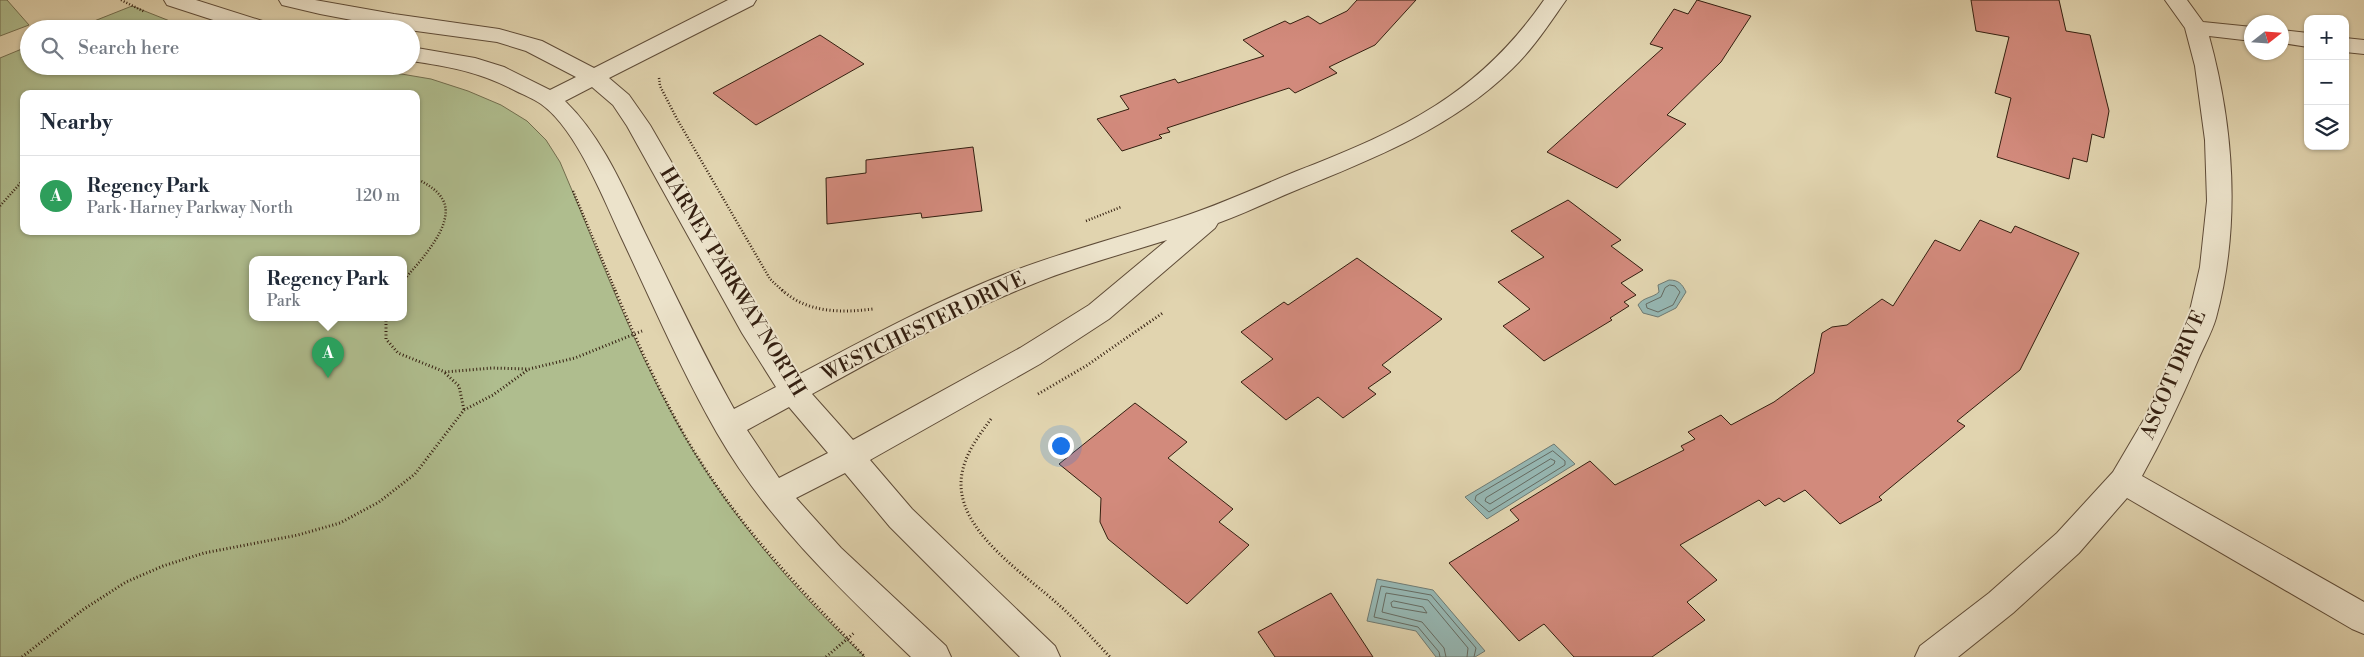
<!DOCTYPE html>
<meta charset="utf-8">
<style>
:root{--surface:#fff;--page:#f2f2f3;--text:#1f2937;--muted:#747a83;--line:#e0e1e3;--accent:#1a73e8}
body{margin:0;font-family:"Libre Bodoni",serif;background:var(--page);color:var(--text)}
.controls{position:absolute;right:15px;top:15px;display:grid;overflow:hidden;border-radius:10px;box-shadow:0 1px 4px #0004}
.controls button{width:45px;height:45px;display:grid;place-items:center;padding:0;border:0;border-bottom:1px solid var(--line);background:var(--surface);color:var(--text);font:25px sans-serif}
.compass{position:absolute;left:2244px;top:15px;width:45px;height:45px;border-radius:50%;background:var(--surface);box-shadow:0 1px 4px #0004;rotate:73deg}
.you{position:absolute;left:1060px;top:445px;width:18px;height:18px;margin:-12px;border:4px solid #fff;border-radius:50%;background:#1a73e8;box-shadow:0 0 0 8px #1a73e833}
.badge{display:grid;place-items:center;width:32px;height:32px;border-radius:50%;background:var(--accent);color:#fff;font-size:16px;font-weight:700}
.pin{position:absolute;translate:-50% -41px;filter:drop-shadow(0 1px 2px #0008)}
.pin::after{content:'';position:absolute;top:26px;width:18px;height:15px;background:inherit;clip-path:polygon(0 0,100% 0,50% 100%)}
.popup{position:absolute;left:249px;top:256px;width:158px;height:65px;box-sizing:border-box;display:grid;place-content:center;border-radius:10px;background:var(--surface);filter:drop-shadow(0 1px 4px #0005);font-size:16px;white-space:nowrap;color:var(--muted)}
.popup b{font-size:19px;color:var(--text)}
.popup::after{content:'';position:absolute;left:50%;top:100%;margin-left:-10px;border:10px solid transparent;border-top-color:var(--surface)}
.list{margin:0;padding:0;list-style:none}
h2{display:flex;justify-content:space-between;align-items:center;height:65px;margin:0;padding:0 20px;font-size:21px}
h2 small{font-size:16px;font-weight:400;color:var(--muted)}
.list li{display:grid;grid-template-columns:32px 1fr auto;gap:15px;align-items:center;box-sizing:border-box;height:80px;padding:0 20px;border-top:1px solid var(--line)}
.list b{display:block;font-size:19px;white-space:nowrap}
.list p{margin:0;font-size:16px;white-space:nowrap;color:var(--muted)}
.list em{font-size:16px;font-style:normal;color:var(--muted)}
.icon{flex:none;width:28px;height:28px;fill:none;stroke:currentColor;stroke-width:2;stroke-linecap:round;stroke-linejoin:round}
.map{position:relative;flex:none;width:2364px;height:657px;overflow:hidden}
.search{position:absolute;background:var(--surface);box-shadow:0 1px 4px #0004;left:20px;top:20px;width:400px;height:55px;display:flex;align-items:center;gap:12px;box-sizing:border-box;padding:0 18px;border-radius:28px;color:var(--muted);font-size:19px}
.panel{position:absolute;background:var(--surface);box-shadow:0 1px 4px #0004;left:20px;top:90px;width:400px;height:145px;border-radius:10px}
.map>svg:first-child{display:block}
</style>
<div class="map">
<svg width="2364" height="657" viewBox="0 0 2364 657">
<rect width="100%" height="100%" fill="#e1d4af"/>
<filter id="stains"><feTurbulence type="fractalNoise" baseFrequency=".004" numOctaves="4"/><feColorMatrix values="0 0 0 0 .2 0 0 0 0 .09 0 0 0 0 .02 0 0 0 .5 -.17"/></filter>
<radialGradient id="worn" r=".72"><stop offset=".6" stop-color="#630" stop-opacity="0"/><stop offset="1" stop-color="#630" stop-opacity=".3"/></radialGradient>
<g fill="#afbd8e" stroke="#726e4f" fill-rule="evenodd">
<path d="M0,0H7L29,25L0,36Z"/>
<path d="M132,6L190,29H74Z"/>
<path d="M29,46V66H354L431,79L468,91L501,105L527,121L546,140L560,162C597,248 630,339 676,421C724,509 793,589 865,657H0V58ZM24,94H416V231H24ZM253,259H403V317H253Z"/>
</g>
<g fill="#96b7b3" stroke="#6f7a72">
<path d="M1669,280C1679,280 1682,284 1686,292L1676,308L1658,317L1643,313L1638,305C1643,297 1653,298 1659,292L1658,285Z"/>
<path d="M1554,444L1575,464L1487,519L1465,497Z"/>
<path d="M1377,579L1433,590L1485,651L1475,657H1436L1416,631L1367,621Z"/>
</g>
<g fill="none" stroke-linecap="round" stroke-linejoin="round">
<g stroke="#656b62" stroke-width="1">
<path d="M1670,285L1675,286L1680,292L1673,305L1658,312L1647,308L1646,304L1661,297L1665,288Z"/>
<path d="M1553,451L1565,461V465L1489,512L1475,500L1476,496Z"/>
<path d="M1551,459L1555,461L1554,464L1490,504L1485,501L1486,498Z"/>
<path d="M1394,601L1423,607L1427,613L1392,607L1391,603Z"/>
<path d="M1440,657L1439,652L1418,627L1374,617L1381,586L1431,595L1476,648L1474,657"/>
<path d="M1446,657L1444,648L1422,622L1382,612L1386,593L1428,600L1468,648L1467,657"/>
</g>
</g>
<g fill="#d28a7c" stroke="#341f10">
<path d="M1357,0H1416L1375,45L1329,67L1337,73L1295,93L1289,88L1167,128L1170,132L1159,135L1162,138L1122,151L1097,119L1129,109L1120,96L1175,79L1178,83L1264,56L1243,40L1285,21L1290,24L1308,16L1320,24L1347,11Z"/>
<path d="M1697,0L1751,16L1721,62L1667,115L1686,124L1617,188L1547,152L1663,48L1650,44L1674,9L1688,14Z"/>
<path d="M1971,0H2059L2066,31L2090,35L2109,111L2104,138L2092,134L2087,162L2073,158L2069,179L1997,157L2011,98L1995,93L2009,37L1976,31Z"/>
<path d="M820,35L864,64L756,125L713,93Z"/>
<path d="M973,147L982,211L922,218L921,213L827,224L826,178L866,173V160Z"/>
<path d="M1568,200L1621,240L1611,246L1643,270L1621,283L1636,295L1624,302L1629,306L1610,318L1612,320L1544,361L1503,326L1530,309L1498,282L1544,257L1511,231Z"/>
<path d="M1980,220L2011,233L2015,226L2079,253L2020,370L1957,421L1965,426L1879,497L1882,500L1840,524L1805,490L1784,502L1779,498L1765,506L1759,500L1680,545L1717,580L1687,602L1705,620L1652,657H1574L1544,624L1519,641L1449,563L1519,520L1510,510L1590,461L1615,485L1684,450L1681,446L1695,439L1688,432L1721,415L1731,425L1774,402L1814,373L1822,333L1832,327L1847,325L1882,299L1893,306L1935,240L1960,251Z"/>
<path d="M1357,258L1442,319L1382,365L1391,372L1368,388L1376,394L1343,418L1318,397L1286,420L1241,382L1273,359L1241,332L1284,302L1288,305Z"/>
<path d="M1135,403L1187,442L1168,458L1233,509L1219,522L1249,545L1187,604L1108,539L1100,522L1101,498L1059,464Z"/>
<path d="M1331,593L1373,657H1275L1258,632Z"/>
</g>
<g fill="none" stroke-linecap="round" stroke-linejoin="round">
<g stroke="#5f4c38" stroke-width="2">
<g id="street">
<path d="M164,0H196L272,24L275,29H241L167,5Z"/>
<path d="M279,0H315L394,14L499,29L542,41L594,68L728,0H756L753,5L609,78L629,95L650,125L762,319L798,375C869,337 941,298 1016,270C1069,250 1125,236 1179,218C1219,205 1258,187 1297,171C1402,130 1478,95 1544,0H1566C1549,24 1533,49 1512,69C1453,127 1375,158 1299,189C1272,200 1246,213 1218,223L1215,228L1109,319L1040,364L870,460L912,509L1055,646L1060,657H1020L890,527L845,473L796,498L841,548L946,646L951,657H911C839,588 767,520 717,433C682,372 654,307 624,243C605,203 577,129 541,104C534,99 524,95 516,91C479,72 452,67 411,61V47L475,58L504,67L550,90L576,77L526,51L497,42L394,28L320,14L282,5ZM592,87L613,105L627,126L742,333L776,387L734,409C702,352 674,292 645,233C623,187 602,137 565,101ZM1167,240L1089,305L1020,348L853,440L812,394C884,354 957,314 1033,284C1077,266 1123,254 1167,240ZM789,407L828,453L779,478L747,430Z"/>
<path d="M2165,0H2187L2203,22L2252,27V41L2209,36C2234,127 2241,226 2216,318C2212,332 2204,346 2198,360C2181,400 2163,438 2142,476L2364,602V634L2352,629L2127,498L2079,553L2013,613L1958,657H1915L1920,646L1989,593L2057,533L2113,472L2146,416L2188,319L2200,267L2207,201L2205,140L2195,66L2185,28Z"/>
<path d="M2282,30L2308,33V47L2282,43Z"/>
<path d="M2345,38L2364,40V54L2345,52Z"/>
</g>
</g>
<g stroke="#341f10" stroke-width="2.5" stroke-dasharray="1 2" stroke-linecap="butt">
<path d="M121,0L145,12"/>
<path d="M354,66L393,73"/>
<path d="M659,78L660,86L677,119L770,279L784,292"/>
<path d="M573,191L616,292"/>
<path d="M0,206L24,179"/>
<path d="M1086,221L1121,207"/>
<path d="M403,281C418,263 456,225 443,200C437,189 426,184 416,178"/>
</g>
<g stroke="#341f10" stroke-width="3" stroke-dasharray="1 2.5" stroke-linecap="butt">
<path d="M615,290C643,356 673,423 714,482C757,546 812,601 865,657"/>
<path d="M782,290C807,313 841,313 873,309"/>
<path d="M386,317V339L398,353L445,372L492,368L529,369L575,358L642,331"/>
<path d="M445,373L459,386L464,410"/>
<path d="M1038,394L1086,366L1164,312"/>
<path d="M991,419C977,438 961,459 961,484C961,534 1026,575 1059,605C1077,621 1093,639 1110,657"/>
<path d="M22,657L84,609L126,582L163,566L204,553L298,535L340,523L379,502L415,474L464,410L493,395L529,369"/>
<path d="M826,657L854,633"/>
</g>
<use href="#street" fill="#ece3cb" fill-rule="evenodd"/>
</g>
<g text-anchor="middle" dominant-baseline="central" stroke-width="4" stroke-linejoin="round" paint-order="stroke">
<g font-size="20" fill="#341f10" stroke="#ece3cb">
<text transform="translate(732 282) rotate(59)">HARNEY PARKWAY NORTH</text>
<text transform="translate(924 327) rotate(-26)">WESTCHESTER DRIVE</text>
<text transform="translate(2174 375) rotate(-67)">ASCOT DRIVE</text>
</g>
</g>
<rect width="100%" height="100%" filter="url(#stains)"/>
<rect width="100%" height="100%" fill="url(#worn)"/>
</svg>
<div class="controls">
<button>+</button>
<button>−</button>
<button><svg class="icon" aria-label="layers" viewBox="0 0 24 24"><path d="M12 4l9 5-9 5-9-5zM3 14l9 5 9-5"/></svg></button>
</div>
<svg class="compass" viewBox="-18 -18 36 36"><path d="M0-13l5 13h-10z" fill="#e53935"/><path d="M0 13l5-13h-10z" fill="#747a83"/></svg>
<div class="you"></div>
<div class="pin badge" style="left:328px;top:378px;background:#2e9e5b">A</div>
<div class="popup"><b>Regency Park</b>Park</div>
<div class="search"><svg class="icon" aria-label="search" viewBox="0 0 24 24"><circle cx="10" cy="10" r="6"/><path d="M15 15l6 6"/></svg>Search here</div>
<section class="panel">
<h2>Nearby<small></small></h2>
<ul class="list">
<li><span class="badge" style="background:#2e9e5b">A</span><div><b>Regency Park</b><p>Park · Harney Parkway North</p></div><em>120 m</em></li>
</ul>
</section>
</div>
